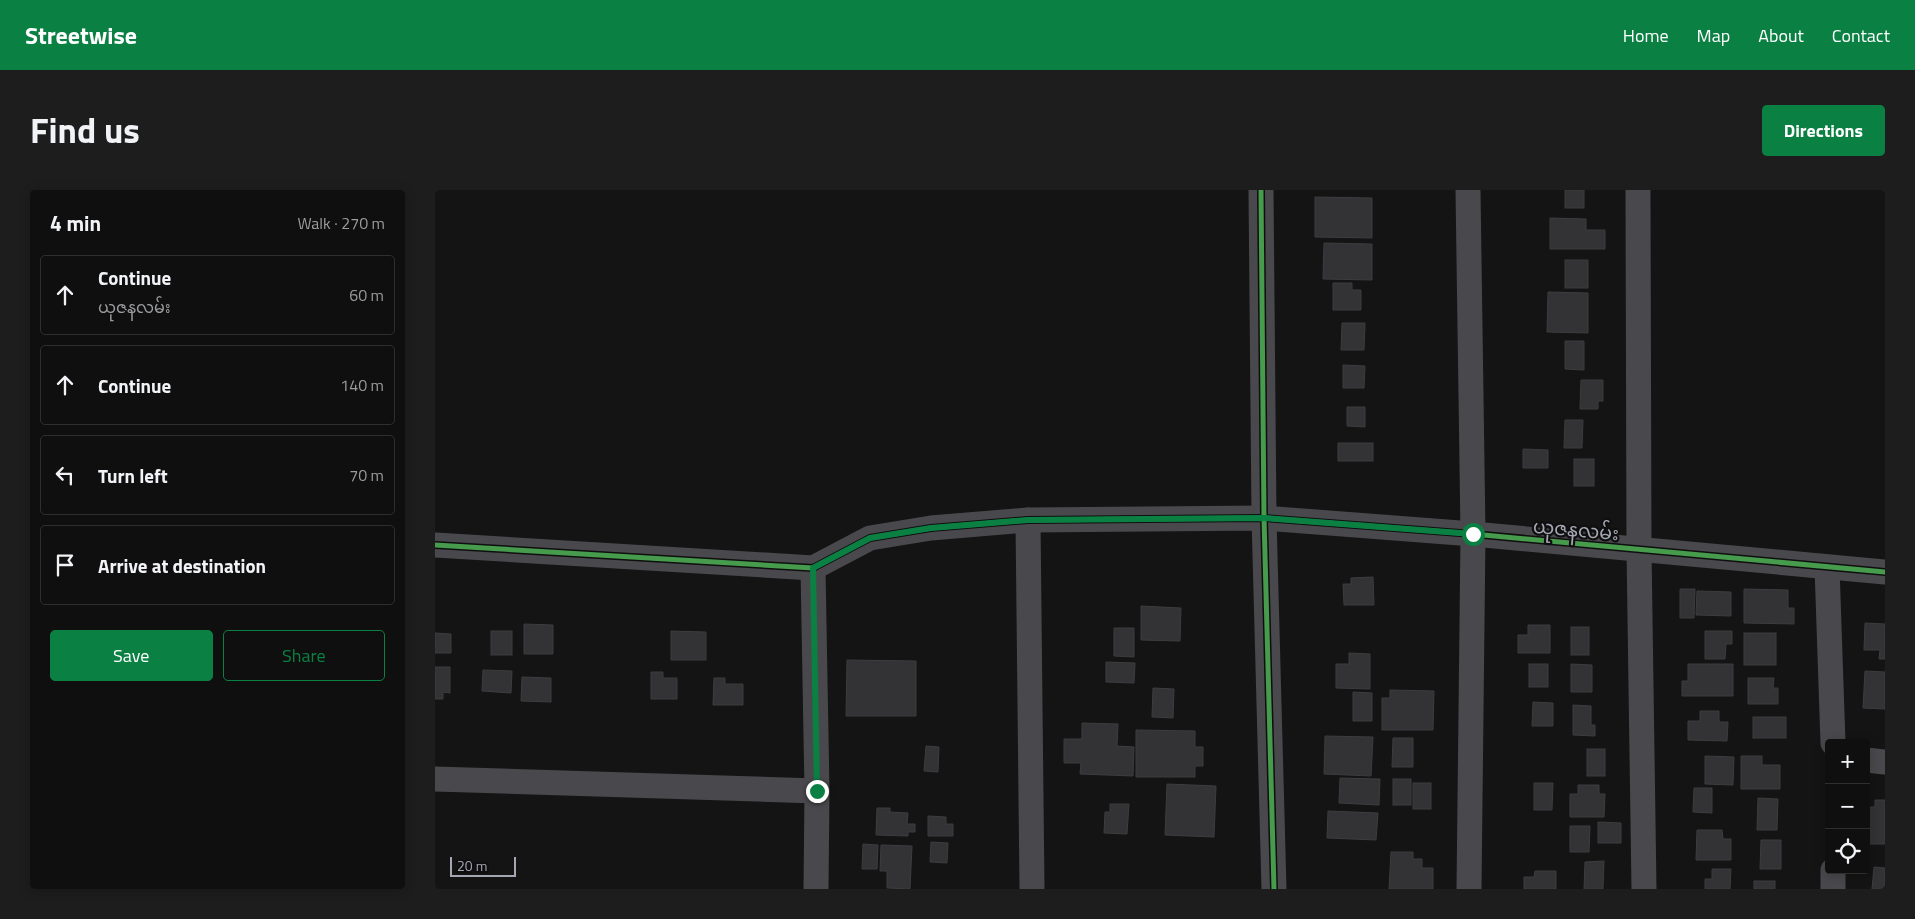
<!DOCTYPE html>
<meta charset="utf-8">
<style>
:root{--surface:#0f0f0f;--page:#1d1d1d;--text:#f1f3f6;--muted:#9b9c9e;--line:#2f2f2f;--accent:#0b8043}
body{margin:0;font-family:"Titillium Web","Noto Sans Myanmar",sans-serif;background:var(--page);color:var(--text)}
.controls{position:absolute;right:15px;bottom:15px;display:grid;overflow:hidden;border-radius:5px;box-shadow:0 2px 12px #0003}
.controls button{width:45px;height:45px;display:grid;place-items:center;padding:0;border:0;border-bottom:1px solid var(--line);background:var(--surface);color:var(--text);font:25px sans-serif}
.scale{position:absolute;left:15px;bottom:12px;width:66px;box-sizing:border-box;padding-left:5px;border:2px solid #a6a7b4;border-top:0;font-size:14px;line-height:18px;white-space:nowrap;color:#a6a7b4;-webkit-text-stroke:4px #0f0f10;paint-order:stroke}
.stop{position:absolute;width:15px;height:15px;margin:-11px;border:4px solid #0b8043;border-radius:50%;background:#fff}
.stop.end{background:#0b8043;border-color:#fff;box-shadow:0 1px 5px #0008}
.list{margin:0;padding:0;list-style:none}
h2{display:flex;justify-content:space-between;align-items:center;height:65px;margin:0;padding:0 20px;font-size:21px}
h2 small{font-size:16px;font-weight:400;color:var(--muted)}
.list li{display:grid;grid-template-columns:32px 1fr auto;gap:15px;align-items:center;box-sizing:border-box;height:80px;margin:0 10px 10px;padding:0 10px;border:1px solid var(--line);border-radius:5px}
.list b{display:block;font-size:19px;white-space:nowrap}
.list p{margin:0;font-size:16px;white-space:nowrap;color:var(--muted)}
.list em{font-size:16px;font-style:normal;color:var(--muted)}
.actions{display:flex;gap:10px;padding:15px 20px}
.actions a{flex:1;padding:11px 0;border:1px solid var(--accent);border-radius:5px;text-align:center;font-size:18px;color:var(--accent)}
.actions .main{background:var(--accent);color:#fff}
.icon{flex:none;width:28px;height:28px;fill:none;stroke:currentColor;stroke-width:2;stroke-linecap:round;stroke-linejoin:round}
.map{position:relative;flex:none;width:1450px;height:699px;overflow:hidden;border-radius:5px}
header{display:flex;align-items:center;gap:30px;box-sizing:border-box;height:70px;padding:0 25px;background:var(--accent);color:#fff}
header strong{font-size:24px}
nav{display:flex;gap:28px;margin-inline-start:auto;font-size:18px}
.intro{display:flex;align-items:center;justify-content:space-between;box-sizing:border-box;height:120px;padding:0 30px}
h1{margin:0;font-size:35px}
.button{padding:12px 22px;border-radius:5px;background:var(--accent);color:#fff;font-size:18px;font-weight:700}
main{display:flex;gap:30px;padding:0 30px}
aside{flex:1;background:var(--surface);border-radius:5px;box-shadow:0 2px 12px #0003}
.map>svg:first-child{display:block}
</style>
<header>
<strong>Streetwise</strong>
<nav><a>Home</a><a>Map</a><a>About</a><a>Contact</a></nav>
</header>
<div class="intro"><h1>Find us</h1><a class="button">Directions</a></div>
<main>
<aside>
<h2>4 min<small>Walk · 270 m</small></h2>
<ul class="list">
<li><svg class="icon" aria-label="ahead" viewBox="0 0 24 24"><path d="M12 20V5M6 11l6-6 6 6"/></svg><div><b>Continue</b><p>ယုဇနလမ်း</p></div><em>60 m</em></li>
<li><svg class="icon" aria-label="ahead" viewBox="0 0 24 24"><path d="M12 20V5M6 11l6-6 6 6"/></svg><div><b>Continue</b></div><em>140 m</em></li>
<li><svg class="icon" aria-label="left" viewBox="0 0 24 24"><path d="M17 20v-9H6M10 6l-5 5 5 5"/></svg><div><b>Turn left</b></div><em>70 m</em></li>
<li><svg class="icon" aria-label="arrive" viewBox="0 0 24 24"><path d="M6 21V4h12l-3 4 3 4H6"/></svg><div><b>Arrive at destination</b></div></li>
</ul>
<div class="actions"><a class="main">Save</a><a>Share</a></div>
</aside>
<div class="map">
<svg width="1450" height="699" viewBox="0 0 1450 699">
<rect width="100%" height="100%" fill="#141414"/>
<g fill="#333335" stroke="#3d3d40">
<rect x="1130" y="0" width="19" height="18"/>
<path d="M880,7L937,8V48L880,47Z"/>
<path d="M1115,28L1151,29V40H1170V59H1115Z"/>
<path d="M889,53L937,54V90L888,89Z"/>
<rect x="1130" y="70" width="23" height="28"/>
<path d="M898,93H917V100H926V120H898Z"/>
<path d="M1113,102L1153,103V143L1112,142Z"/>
<path d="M907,133H930L929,160H906Z"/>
<path d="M1130,151H1149V180L1130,179Z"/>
<path d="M908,175L930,176L929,198H908Z"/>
<path d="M1146,190H1168V211H1163V219H1145Z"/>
<path d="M912,217H930V237L912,236Z"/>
<path d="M1130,230H1148L1147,258H1129Z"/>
<rect x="903" y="253" width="35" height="18"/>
<path d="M1088,259L1113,260V278H1088Z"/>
<rect x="1139" y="269" width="20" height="27"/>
<path d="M938,387L939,415H909L908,394H916V388Z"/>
<path d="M1245,399H1260L1259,428H1245Z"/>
<path d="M1309,399L1353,400V418H1359V434L1309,433Z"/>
<path d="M1262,401L1296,402V426L1261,425Z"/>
<path d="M706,416L746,418L745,451L706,450Z"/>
<path d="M1430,433L1450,434V469H1444L1445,460H1429Z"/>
<path d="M89,434L118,435V464H89Z"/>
<path d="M1093,435H1115V463H1083V445H1093Z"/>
<rect x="1136" y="437" width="18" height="28"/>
<path d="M679,438H699V467L679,466Z"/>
<rect x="56" y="441" width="21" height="24"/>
<path d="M236,441L271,442V470H236Z"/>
<path d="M1270,441H1297V454H1291L1290,469H1270Z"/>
<path d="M0,443L16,444V463H0Z"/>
<rect x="1309" y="443" width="32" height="32"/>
<path d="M914,463L935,464V499L901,498V474H914Z"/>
<path d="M412,470L481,471V526H411Z"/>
<path d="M671,472L700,473L699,493L671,492Z"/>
<rect x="1094" y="474" width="19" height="23"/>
<path d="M1136,474L1157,475V502H1136Z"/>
<path d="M1253,474H1298V506H1247V491H1253Z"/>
<path d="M0,477H15V503L8,502V509H0Z"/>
<path d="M48,480L77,481L76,503L47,501Z"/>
<path d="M1430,481L1450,482V519L1428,518Z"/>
<path d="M216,482H228V488H242V509H216Z"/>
<path d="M87,487L116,488V512L86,511Z"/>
<path d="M279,488H290V494H308V515H278Z"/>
<path d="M1313,488H1339L1338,498H1343V514H1313Z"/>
<path d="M718,498L739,499L738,528L717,527Z"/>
<path d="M955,500L999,501L998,540H947V508H955Z"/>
<path d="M918,502L937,503V531H918Z"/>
<path d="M1098,512L1118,513V536H1097Z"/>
<path d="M1138,515L1156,516V535H1160V546L1138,545Z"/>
<path d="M1265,521H1284V532H1293L1292,551L1253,550V531H1265Z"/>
<rect x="1318" y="527" width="33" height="21"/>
<path d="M647,533L683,534L682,556L699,557L698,586L645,584L646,573H629V549H647Z"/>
<path d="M701,540L760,541V557H768V576H760V587H701Z"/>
<path d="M890,546L938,547L936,586L889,584Z"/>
<path d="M958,548H978V577H957Z"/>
<path d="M491,556L504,557L503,582L489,581Z"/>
<rect x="1152" y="559" width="18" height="27"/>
<path d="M1270,566L1299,567L1298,595L1270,594Z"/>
<path d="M1306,566H1327V575H1345V599H1306Z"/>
<path d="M905,588L945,589L944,615L904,613Z"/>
<rect x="958" y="589" width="18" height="26"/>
<rect x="978" y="593" width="18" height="26"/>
<path d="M1099,593H1118L1117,620H1099Z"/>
<path d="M732,594L781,596L779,647L730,645Z"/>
<path d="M1143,595H1164V604H1170L1169,627H1135V604H1143Z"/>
<path d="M1259,598H1277V623L1258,622Z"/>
<path d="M1323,608L1343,609L1342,640H1322Z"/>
<path d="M1440,610H1450V654H1431V617H1440Z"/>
<path d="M675,614H694L692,644L669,643L670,622H675Z"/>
<path d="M442,618H455V622L473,623L472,634H480V642H473V646L441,645Z"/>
<path d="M893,621L943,623L941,650L892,648Z"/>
<path d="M493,626L511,627V634H518V646H493Z"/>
<path d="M1163,632L1186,633V653H1163Z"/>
<path d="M1135,636H1155L1154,662H1135Z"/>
<path d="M1262,640H1287L1288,649H1296V670H1261Z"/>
<path d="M1326,650H1346V679H1325Z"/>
<path d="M496,652L513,653L512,673L495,672Z"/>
<path d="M428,654L443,655L442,679H427Z"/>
<path d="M446,655L477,656L475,699L452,698V681H445Z"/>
<path d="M956,662H978V669H987V678H998V699H954Z"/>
<path d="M1169,671L1168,699H1149L1150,672Z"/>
<path d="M1439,677L1450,678V699H1437Z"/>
<path d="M1277,679H1296L1295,699H1270V689H1277Z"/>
<path d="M1100,681H1121V699H1089V687H1099Z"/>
<rect x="1319" y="691" width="21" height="8"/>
</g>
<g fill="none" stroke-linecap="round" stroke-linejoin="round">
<g stroke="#49494d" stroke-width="25">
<path d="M826,0L829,328L839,699"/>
<path d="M1033,0L1038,344L1034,699"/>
<path d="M1203,0L1204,360L1209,699"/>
<path d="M593,330L597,699"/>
<path d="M0,355L378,378L435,348L496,338L593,330L829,328L1038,344L1450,382"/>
<path d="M1392,377L1398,553"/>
<path d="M378,378L382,601L381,699"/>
<path d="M1431,570L1450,572"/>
<path d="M0,589L382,601"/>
<path d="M1398,699V680"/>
</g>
<g stroke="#0f0f10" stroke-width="8">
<g id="cycleway">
<path d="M826,0L829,328L839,699"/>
<path d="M0,355L378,378L435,348L496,338L593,330L829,328L1038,344L1450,382"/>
</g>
</g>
<use href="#cycleway" stroke="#469c4c" stroke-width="5"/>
</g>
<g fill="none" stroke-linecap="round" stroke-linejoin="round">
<path stroke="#0b8043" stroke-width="6" d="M382,601L378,378L435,348L496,338L593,330L829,328L1038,344"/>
</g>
<g text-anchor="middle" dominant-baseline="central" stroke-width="4.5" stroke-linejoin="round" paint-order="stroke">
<g font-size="19" fill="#a6a7b4" stroke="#0f0f10">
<text transform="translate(1141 339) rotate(5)">ယုဇနလမ်း</text>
</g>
</g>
</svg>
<div class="controls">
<button>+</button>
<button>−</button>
<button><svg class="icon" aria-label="locate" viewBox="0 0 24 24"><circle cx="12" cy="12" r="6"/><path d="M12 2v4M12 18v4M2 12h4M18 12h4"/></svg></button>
</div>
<div class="scale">20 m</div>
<div class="stop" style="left:1038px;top:344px"></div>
<div class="stop end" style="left:382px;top:601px"></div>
</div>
</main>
